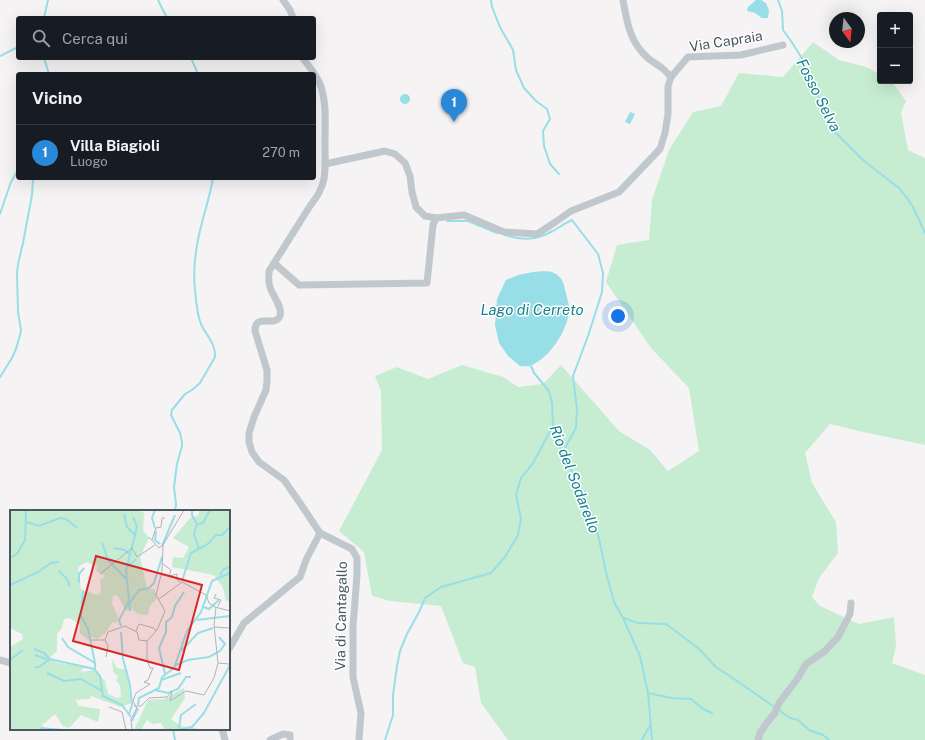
<!DOCTYPE html>
<html lang="it">
<meta charset="utf-8">
<style>
:root{--surface:#171b24;--page:#242831;--text:#f1f3f6;--muted:#9ea1a6;--line:#363941;--accent:#2a88d8}
body{margin:0;font-family:"Public Sans",sans-serif;background:var(--page);color:var(--text)}
.controls{position:absolute;right:12px;top:12px;display:grid;overflow:hidden;border-radius:4px;box-shadow:0 4px 16px #0002}
.controls button{width:36px;height:36px;display:grid;place-items:center;padding:0;border:0;border-bottom:1px solid var(--line);background:var(--surface);color:var(--text);font:20px sans-serif}
.compass{position:absolute;left:829px;top:12px;width:36px;height:36px;border-radius:50%;background:var(--surface);box-shadow:0 4px 16px #0002;rotate:165deg}
.you{position:absolute;left:618px;top:316px;width:14px;height:14px;margin:-10px;border:3px solid #fff;border-radius:50%;background:#1a73e8;box-shadow:0 0 0 6px #1a73e833}
.badge{display:grid;place-items:center;width:26px;height:26px;border-radius:50%;background:var(--accent);color:#fff;font-size:13px;font-weight:700}
.pin{position:absolute;translate:-50% -33px;filter:drop-shadow(0 1px 2px #0008)}
.pin::after{content:'';position:absolute;top:21px;width:14px;height:12px;background:inherit;clip-path:polygon(0 0,100% 0,50% 100%)}
.list{margin:0;padding:0;list-style:none}
h2{display:flex;justify-content:space-between;align-items:center;height:52px;margin:0;padding:0 16px;font-size:17px}
h2 small{font-size:13px;font-weight:400;color:var(--muted)}
.list li{display:grid;grid-template-columns:26px 1fr auto;gap:12px;align-items:center;box-sizing:border-box;height:56px;padding:0 16px;border-top:1px solid var(--line)}
.list b{display:block;font-size:15px;white-space:nowrap}
.list p{margin:0;font-size:13px;white-space:nowrap;color:var(--muted)}
.list em{font-size:13px;font-style:normal;color:var(--muted)}
.icon{flex:none;width:22px;height:22px;fill:none;stroke:currentColor;stroke-width:2;stroke-linecap:round;stroke-linejoin:round}
.map{position:relative;flex:none;width:925px;height:740px;overflow:hidden}
.search{position:absolute;background:var(--surface);box-shadow:0 4px 16px #0002;left:16px;top:16px;width:300px;height:44px;display:flex;align-items:center;gap:10px;box-sizing:border-box;padding:0 14px;border-radius:4px;color:var(--muted);font-size:15px}
.panel{position:absolute;background:var(--surface);box-shadow:0 4px 16px #0002;left:16px;top:72px;width:300px;height:108px;border-radius:4px}
.map>svg:first-child{display:block}
</style>
<div class="map">
<svg width="925" height="740" viewBox="0 0 925 740">
<rect width="100%" height="100%" fill="#f5f3f3"/>
<path fill="#c6edd1" d="M813,42L839,60L866,67L880,75V81H889L893,83L906,101L901,113L908,150L925,158V445L859,431L830,424L805,453L812,483L836,522L838,553L819,578L812,597L820,606L859,624L894,617L896,646L892,663L925,675V740H508L481,703L475,667L463,663L441,606L390,601L372,596L364,552L339,531L382,450L381,391L375,376L397,367L428,379L462,365L503,377L518,387L543,384L561,365L619,431L650,450L668,471L699,451L689,388L651,348L606,282L617,245L649,240L652,200L669,150L693,112L721,106L739,73L783,77Z"/>
<g fill="#97dee7">
<path d="M756,0H761L766,3L769,10L768,18H762L755,13L747,11L748,7Z"/>
<circle cx="405" cy="99" r="5"/>
<path d="M630,112L635,114L630,124L625,122Z"/>
<path d="M533,272C539,272 548,270 554,273C561,276 564,283 565,290C567,297 570,307 569,314C565,333 550,357 532,365C529,367 524,366 520,366L508,356L499,343L495,325L497,299L506,280L518,275Z"/>
</g>
<g fill="none" stroke-linecap="round" stroke-linejoin="round">
<g stroke="#97dee7" stroke-width="2">
<path d="M158,0L167,18"/>
<path d="M491,0L492,7L500,27L513,50L516,70L524,88L536,101L547,109L550,119L543,131L544,146L550,164L559,174"/>
<path d="M778,0L782,11L783,30L791,41L803,60L833,130L864,161L899,188L907,198L913,207L925,233"/>
<path d="M44,18L48,0"/>
<path d="M0,56L18,47"/>
<path d="M44,58L49,74"/>
<path d="M191,58L198,74"/>
<path d="M0,214L11,182L18,170"/>
<path d="M447,221H468L497,233"/>
<path d="M505,235C523,241 536,240 553,231C560,227 565,223 572,220L598,254L603,273L602,292L596,311L588,336L573,376L577,410L576,428L562,453"/>
<path d="M531,366L534,373L549,391L552,403L553,426L562,453L575,478L595,522L601,548L606,572L614,602L623,618L640,656L648,693L652,740"/>
<path d="M0,377L12,358L16,349L20,335L21,330L18,312L17,273L18,264L23,243L32,195L33,178"/>
<path d="M175,511L176,504L174,487L177,464L182,446V442L180,433L171,415L172,410L185,394L192,390L200,383L215,357C216,344 206,335 201,324C197,315 196,300 195,290C193,272 195,253 199,235C203,216 210,197 213,178"/>
<path d="M624,618L638,623L666,624L698,648L716,667L740,683L790,718L798,720L809,730L823,735L829,740"/>
<path d="M648,693L672,698L691,699L703,709L712,713"/>
<path d="M173,729L175,740"/>
<path d="M385,740L393,715V695L397,666L400,651L407,634L420,610L425,598L441,587L491,573L505,557L518,535L521,518L516,495L521,478L533,463L553,426"/>
<path d="M642,740L650,725"/>
</g>
<g stroke="#c0c8ce" stroke-width="7">
<path d="M283,0L290,10L293,18"/>
<path d="M623,0C627,23 630,43 649,59C653,62 658,65 662,68C666,71 668,74 671,77"/>
<path d="M303,58C309,67 316,74 320,84C327,102 325,123 325,142C325,154 326,167 324,179C322,190 316,198 310,206L269,271C269,276 268,282 270,287C272,295 283,307 280,316C275,328 255,312 255,331L267,370V381L266,390L254,417L249,433V442L252,452L259,462L284,480L300,503L320,533L352,549L357,558V575L353,627V677L361,713L360,726L359,740"/>
<path d="M325,164L385,151L395,154L405,163L410,176L412,192L416,207L425,216L436,218L464,215L504,232L537,234L554,223L571,211L619,192L660,149L665,133L668,114V86L671,77L688,57L741,55L783,45"/>
<path d="M274,263L299,285L427,283L433,225L436,218"/>
<path d="M229,649L244,623L284,590L300,577L306,560L320,533"/>
<path d="M0,660L11,663"/>
<path d="M221,729L223,732L225,740"/>
<path d="M270,740L283,734L290,735V740"/>
<path d="M758,740L760,733L766,724L775,713L779,703L798,678L806,664L825,651L838,637L850,614L851,603"/>
</g>
</g>
<g text-anchor="middle" dominant-baseline="central" stroke-width="3" stroke-linejoin="round" paint-order="stroke">
<g font-size="14" fill="#4c585f" stroke="#fff">
<text transform="translate(726 41) rotate(-9)">Via Capraia</text>
<text transform="translate(341 616) rotate(-89)">Via di Cantagallo</text>
</g>
<g font-size="15" font-style="italic" fill="#178290" stroke="#fff">
<text transform="translate(819 95) rotate(63)">Fosso Selva</text>
<text x="532" y="309">Lago di Cerreto</text>
<text transform="translate(575 479) rotate(69)">Rio del Sodarello</text>
</g>
</g>
<g transform="translate(10 510)">
<rect width="220" height="220" fill="#f5f3f3"/>
<path d="M0,0H128L132,3L134,1L133,20L139,28L130,47L137,77L145,80L147,88L140,96L138,105L128,104L122,99L116,101L107,85L103,86L102,94L109,109L106,113L102,112L97,122L87,129L82,127L78,130L70,123V114L59,108L54,109L52,118L47,124V141L40,147L45,152L74,157L71,162L84,160L95,171L98,184L107,188L111,187L110,175L106,171L108,166L103,162L102,149L107,158L117,160L121,193L111,197L81,186L79,189L65,190L69,196L90,199L88,212L71,205L59,218L53,216L45,204L32,215L35,220H0V137L13,129L12,124L0,118ZM76,52L87,56L86,61L95,66L90,70L91,83L87,85L71,79L68,57ZM190,0H220V90L216,91L213,78L204,65L162,57L163,47L173,48L179,37L163,28L181,7L188,6ZM174,178L175,188L161,209L171,216L196,220H155L151,213L142,214L137,210L131,220H124L138,190L154,189Z" fill="#c6edd1" fill-rule="evenodd"/>
<path fill="none" stroke="#97dee7" stroke-width="2" d="M182,0V5L187,14M114,4L117,17L125,25L116,60L120,101M123,7L127,16L125,25M17,12L29,16L50,8L56,9L67,18M187,14L184,24L189,39M188,14L193,13L200,0M145,18L142,8L145,0M146,21L145,30L150,34M92,33L98,50L116,69M152,36L165,5M104,38L115,40L119,44M0,48L7,44L15,30L16,0M117,57L126,49M49,61L57,69L60,77M210,65L214,59L220,57M172,71L181,43L198,34L206,25H212L220,17M69,73V64L74,58M0,75L28,62L41,53L49,52M73,81L71,106L78,119L85,153M119,94L129,80L139,78L144,73L152,47M193,97L199,99L209,90M187,110L220,106M111,116L109,110L119,91M111,122L113,149L120,175L122,195L119,204M52,128L58,137L85,153V159M24,139L34,143L40,149M171,141L188,123L203,118M25,145L37,149M0,150L13,140M166,155L178,150L199,147L210,141L215,134L209,127M25,157H29L40,149L84,159L90,166L93,186L112,195L121,207M37,163L54,171L71,169L92,181M155,164L149,138L156,122V112L162,107L165,96L174,82M151,170L171,163M145,180L158,183L168,179L176,167H181M128,195L129,188L149,178L152,167L164,158L177,121L191,102L202,71L220,63M122,211L128,198M31,218L52,220M169,218L171,205L186,194M168,220L182,217L194,203L220,155"/>
<path fill="none" stroke="#b1b5b8" stroke-width="1" d="M139,27L149,38L153,35M142,30L146,18L151,17L152,8H155M153,54L161,60L159,66L167,64V70L170,72M90,64L122,38L127,47L145,35M206,84L204,88L211,90L208,96M149,89L172,72L196,85L199,93L205,97L220,101M204,117L219,118M126,121L129,114L144,118L146,121M81,130H95M95,130L98,122L115,116L127,122L129,130L137,131M95,130L98,136L96,147M208,153L220,154M124,196H131L139,188L157,187L162,181L160,191L176,181L194,185L204,168L208,153L204,115L206,97M99,197L112,202L116,220M127,199L123,191L126,183L140,174L134,172L138,170L143,158H140L137,150V131L147,120L155,101L146,85L152,61L153,35L174,0M122,220L121,209L127,198"/>
<path fill="#d62828" fill-opacity="0.15" stroke="#d62828" stroke-width="2" d="M86,46L192,75L169,160L63,131Z"/>
<rect width="220" height="220" fill="none" stroke="#4c585f" stroke-width="2"/>
</g>
</svg>
<div class="controls">
<button>+</button>
<button>−</button>
</div>
<svg class="compass" viewBox="-18 -18 36 36"><path d="M0-13l5 13h-10z" fill="#e53935"/><path d="M0 13l5-13h-10z" fill="#9ea1a6"/></svg>
<div class="you"></div>
<div class="pin badge" style="left:454px;top:122px">1</div>
<div class="search"><svg class="icon" aria-label="search" viewBox="0 0 24 24"><circle cx="10" cy="10" r="6"/><path d="M15 15l6 6"/></svg>Cerca qui</div>
<section class="panel">
<h2>Vicino<small></small></h2>
<ul class="list">
<li><span class="badge">1</span><div><b>Villa Biagioli</b><p>Luogo</p></div><em>270 m</em></li>
</ul>
</section>
</div>
